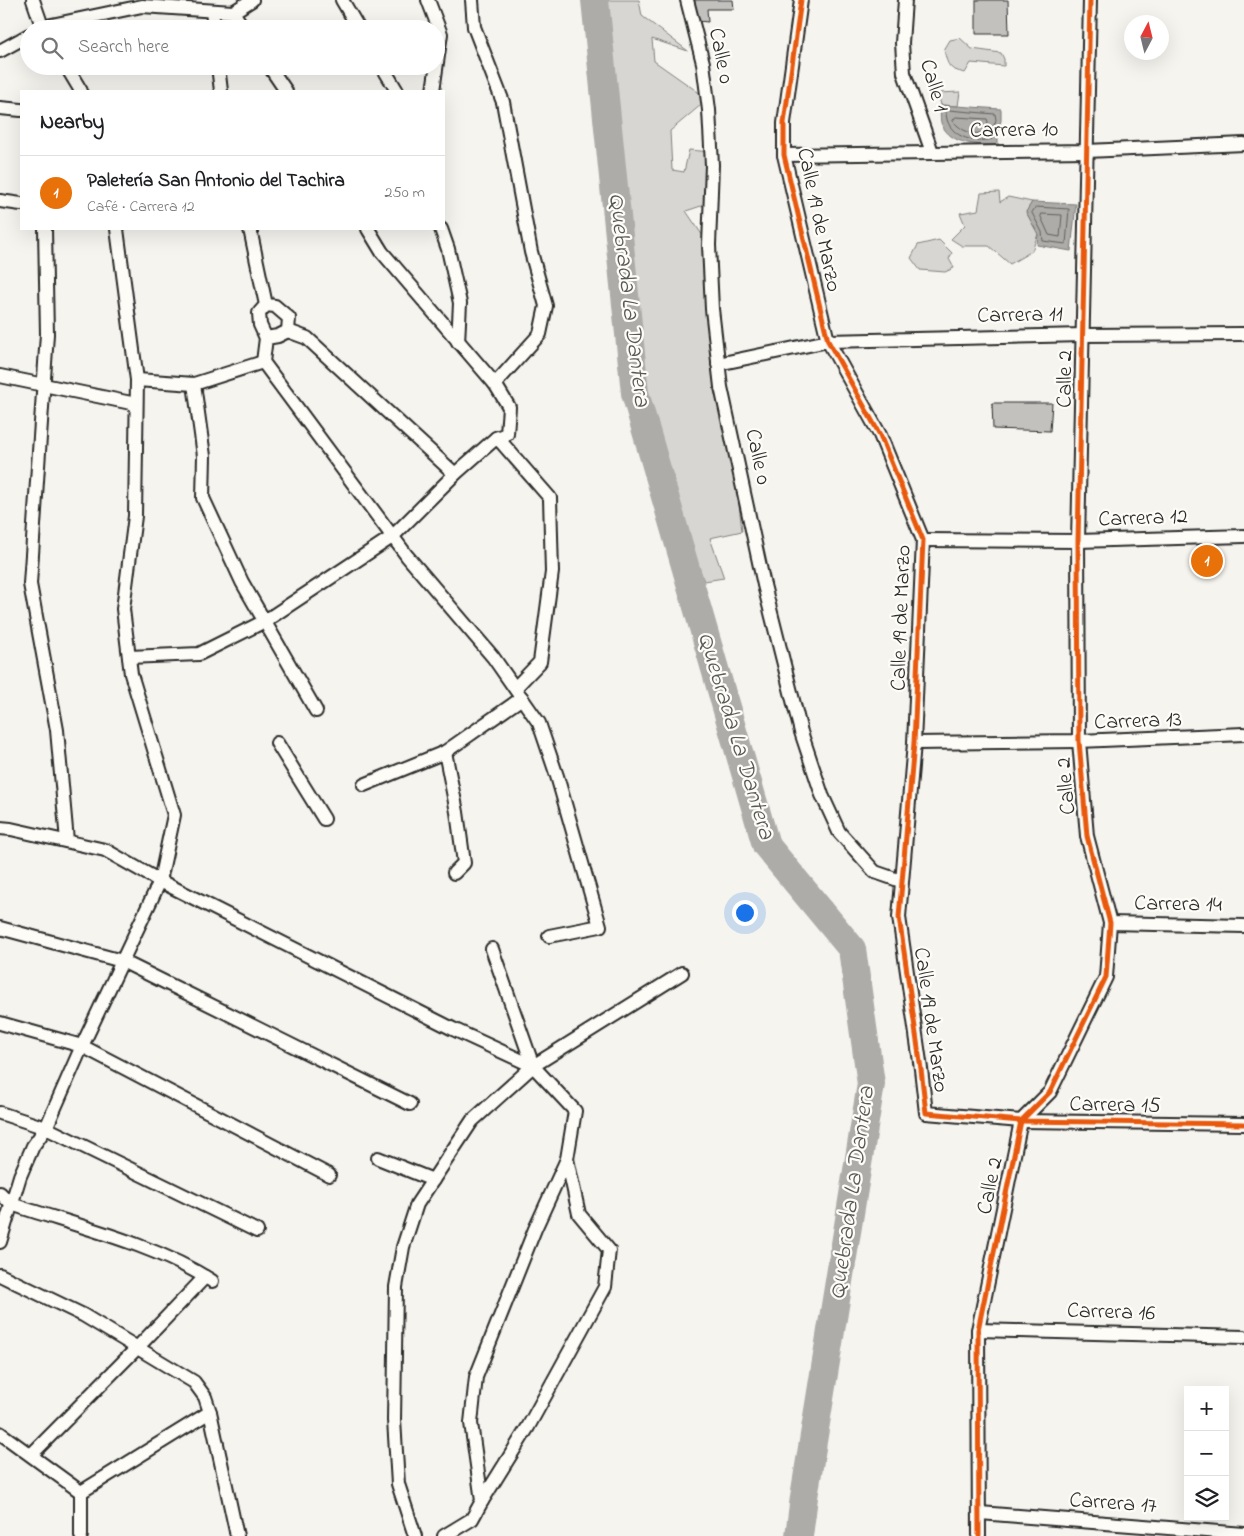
<!DOCTYPE html>
<meta charset="utf-8">
<style>
:root{--surface:#fff;--page:#f6f6f6;--text:#202124;--muted:#757577;--line:#e0e0e0;--accent:#2b2b2b}
body{margin:0;font-family:"Indie Flower",sans-serif;background:var(--page);color:var(--text)}
.controls{position:absolute;right:15px;bottom:15px;display:grid;overflow:hidden;border-radius:0px;box-shadow:0 5px 20px #0002}
.controls button{width:45px;height:45px;display:grid;place-items:center;padding:0;border:0;border-bottom:1px solid var(--line);background:var(--surface);color:var(--text);font:25px sans-serif}
.compass{position:absolute;left:1124px;top:15px;width:45px;height:45px;border-radius:50%;background:var(--surface);box-shadow:0 5px 20px #0002;rotate:7deg}
.you{position:absolute;left:744px;top:912px;width:18px;height:18px;margin:-12px;border:4px solid #fff;border-radius:50%;background:#1a73e8;box-shadow:0 0 0 8px #1a73e833}
.badge{display:grid;place-items:center;width:32px;height:32px;border-radius:50%;background:var(--accent);color:#fff;font-size:16px;font-weight:700}
.pin{position:absolute;translate:-50% -50%;border:2px solid #fff;box-shadow:0 1px 5px #0006}
.list{margin:0;padding:0;list-style:none}
h2{display:flex;justify-content:space-between;align-items:center;height:65px;margin:0;padding:0 20px;font-size:21px}
h2 small{font-size:16px;font-weight:400;color:var(--muted)}
.list li{display:grid;grid-template-columns:32px 1fr auto;gap:15px;align-items:center;box-sizing:border-box;height:75px;padding:0 20px;border-top:1px solid var(--line)}
.list b{display:block;font-size:19px;white-space:nowrap}
.list p{margin:0;font-size:16px;white-space:nowrap;color:var(--muted)}
.list em{font-size:16px;font-style:normal;color:var(--muted)}
.icon{flex:none;width:28px;height:28px;fill:none;stroke:currentColor;stroke-width:2;stroke-linecap:round;stroke-linejoin:round}
.map{position:relative;flex:none;width:1244px;height:1536px;overflow:hidden}
.search{position:absolute;background:var(--surface);box-shadow:0 5px 20px #0002;left:20px;top:20px;width:425px;height:55px;display:flex;align-items:center;gap:12px;box-sizing:border-box;padding:0 18px;border-radius:28px;color:var(--muted);font-size:19px}
.panel{position:absolute;background:var(--surface);box-shadow:0 5px 20px #0002;left:20px;top:90px;width:425px;height:140px;border-radius:0px}
.map>svg:first-child{display:block}
</style>
<div class="map">
<svg width="1244" height="1536" viewBox="0 0 1244 1536">
<rect width="100%" height="100%" fill="#f5f4ef"/>
<filter id="ink" filterUnits="userSpaceOnUse"><feTurbulence type="fractalNoise" baseFrequency=".02" numOctaves="2"/><feDisplacementMap in="SourceGraphic" scale="10" xChannelSelector="R" yChannelSelector="G"/><feConvolveMatrix kernelMatrix="1 2 1 2 8 2 1 2 1" color-interpolation-filters="sRGB"/></filter>
<g filter="url(#ink)">
<g fill="#d7d6d2" stroke="#81807e">
<path d="M595,0H639L642,16L688,51L652,39L654,61L708,99L670,131L672,170L684,172L689,150L711,152L710,203L686,211L709,245L742,531L710,538L724,578L704,581L635,393Z"/>
<path d="M960,38L972,49L1001,53L1004,59V66L971,63L965,73C948,69 948,66 944,50L950,40Z"/>
<path d="M960,92L958,106L941,105L938,93Z"/>
<path d="M999,192L1000,202L1008,197L1032,202L1026,212L1038,234L1032,251L1010,264L989,246H962L951,239L965,225L960,213L978,210L981,193Z"/>
<path d="M939,240L952,253L949,259L954,268L945,272L920,270L911,258L918,245Z"/>
</g>
<g fill="#adaca9" stroke="#797877">
<path d="M941,105L1001,109V121L998,129V146C978,144 952,146 942,125C939,120 941,110 941,105Z"/>
<path d="M1032,202L1076,204L1071,251L1037,245L1038,234L1026,212Z"/>
</g>
<g fill="none" stroke-linecap="round" stroke-linejoin="round">
<g stroke="#5f5f5d" stroke-width="1">
<path d="M948,110L995,114L996,120L993,128L992,139C973,144 946,136 946,112Z"/>
<path d="M956,117L987,119L988,122L986,132C973,136 961,131 953,121Z"/>
<path d="M1036,207L1069,209L1066,244L1043,241L1042,232L1032,213Z"/>
<path d="M1042,214L1062,215L1060,237L1049,235L1041,217Z"/>
</g>
<path stroke="#adaca9" stroke-width="28" d="M595,0L635,393L766,845L852,949L871,1084L804,1497L799,1536"/>
</g>
<g fill="#c2c1be" stroke="#2b2b2b">
<path d="M693,0H733L734,9H707L708,22L698,21Z"/>
<path d="M976,0H1008L1009,34H976Z"/>
<path d="M992,403H1052L1050,431L993,429Z"/>
</g>
<g fill="none" stroke-linecap="round" stroke-linejoin="round">
<g stroke="#2b2b2b" stroke-width="16">
<g id="minor">
<path d="M33,0L43,29"/>
<path d="M342,0L359,29"/>
<path d="M428,0L441,34L433,91"/>
<path d="M472,0L474,27L503,102L531,252L546,306L540,334L495,384"/>
<path d="M687,0L703,63L709,110L712,165L709,245L712,309L721,387L764,585L801,732L822,795L839,832L875,872L901,881"/>
<path d="M801,0L784,123V155L828,341L880,435L923,540L914,743L899,917L921,1069L926,1113L1021,1121L1244,1124"/>
<path d="M905,0L902,43L904,73L932,152"/>
<path d="M212,11L214,29"/>
<path d="M233,12L244,29"/>
<path d="M40,29L42,27L142,6L233,12L252,0"/>
<path d="M0,51L29,35"/>
<path d="M66,66L81,91"/>
<path d="M218,66L221,91"/>
<path d="M269,66L286,91"/>
<path d="M382,66L397,91"/>
<path d="M0,108L21,110"/>
<path d="M784,155L1087,151L1244,144"/>
<path d="M0,201L21,204"/>
<path d="M45,229L47,334L30,584L57,730L67,841"/>
<path d="M250,229L266,305L259,313L260,325L266,338"/>
<path d="M368,229L382,252L495,384L509,407L507,434L496,438"/>
<path d="M441,229L448,249L460,303L458,342"/>
<path d="M266,305L275,306L289,318L288,331"/>
<path d="M288,331L278,336L266,338L263,362L407,556L493,657L539,723L557,776L600,926L549,936"/>
<path d="M288,331L307,338L455,474L496,438L502,443L550,498L552,572L540,662L515,688"/>
<path d="M718,364L828,341L1083,335L1244,334"/>
<path d="M0,376L136,404"/>
<path d="M137,380L194,384L263,362"/>
<path d="M194,384L204,456L203,498L242,582L316,711"/>
<path d="M923,540L1078,541L1244,536"/>
<path d="M129,657L199,654L265,621L392,537L455,474"/>
<path d="M277,743L324,819"/>
<path d="M914,743L1079,741L1244,734"/>
<path d="M445,752L457,812L464,863L454,873"/>
<path d="M364,785L445,752L522,698"/>
<path d="M0,828L11,829L105,850L160,881L453,1029L533,1066L472,1121L417,1204L403,1247L396,1287L394,1420L398,1484L415,1536"/>
<path d="M1110,923L1244,926"/>
<path d="M0,928L122,961L410,1104"/>
<path d="M0,1023L82,1046L329,1175"/>
<path d="M533,1066L682,973"/>
<path d="M0,1113L46,1128L257,1231"/>
<path d="M378,1158L433,1180"/>
<path d="M0,1193L11,1204C77,1226 154,1244 212,1281"/>
<path d="M0,1242L20,1176L33,1146L46,1128L82,1046L160,881L174,815L131,674L123,609L135,516L137,380L117,229"/>
<path d="M0,1275L83,1315L194,1382L205,1397L210,1412L237,1536"/>
<path d="M978,1330L1244,1337"/>
<path d="M0,1433L81,1492V1536"/>
<path d="M31,1455L137,1348L205,1277"/>
<path d="M81,1492L210,1412"/>
<path d="M482,1501L528,1427L605,1287L609,1250L579,1214L567,1159"/>
<path d="M980,1513L1244,1534"/>
<path d="M444,1536L472,1519L482,1501L471,1423L476,1377L535,1229L567,1159L575,1111L533,1066L492,949"/>
<path d="M979,1536L978,1330L1021,1121L1050,1092L1106,977L1110,923L1087,836L1079,741L1078,541L1090,0"/>
</g>
</g>
<use href="#minor" stroke="#fdfcf7" stroke-width="12"/>
<g stroke="#fdfcf7" stroke-width="8">
<g id="cycleway">
<path d="M801,0L784,123V155L828,341L880,435L923,540L914,743L899,917L921,1069L926,1113L1021,1121L1244,1124"/>
<path d="M979,1536L978,1330L1021,1121L1050,1092L1106,977L1110,923L1087,836L1079,741L1078,541L1090,0"/>
</g>
</g>
<use href="#cycleway" stroke="#e8590c" stroke-width="5"/>
</g>
</g>
<g text-anchor="middle" dominant-baseline="central" stroke-width="4.5" stroke-linejoin="round" paint-order="stroke">
<g font-size="22" fill="#2b2b2b" stroke="#fdfcf7">
<text transform="translate(720 56) rotate(79)">Calle 0</text>
<text transform="translate(933 86) rotate(74)">Calle 1</text>
<text transform="translate(1014 131) rotate(-1)">Carrera 10</text>
<text transform="translate(818 220) rotate(78)">Calle 19 de Marzo</text>
<text transform="translate(1020 316) rotate(-1)">Carrera 11</text>
<text transform="translate(1066 379) rotate(-89)">Calle 2</text>
<text transform="translate(757 457) rotate(78)">Calle 0</text>
<text transform="translate(1143 519) rotate(-2)">Carrera 12</text>
<text transform="translate(902 618) rotate(-88)">Calle 19 de Marzo</text>
<text transform="translate(1138 722) rotate(-2)">Carrera 13</text>
<text transform="translate(1067 786) rotate(-95)">Calle 2</text>
<text transform="translate(1178 905) rotate(1)">Carrera 14</text>
<text transform="translate(930 1020) rotate(82)">Calle 19 de Marzo</text>
<text transform="translate(1115 1106) rotate(1)">Carrera 15</text>
<text transform="translate(991 1186) rotate(-78)">Calle 2</text>
<text transform="translate(1111 1313) rotate(2)">Carrera 16</text>
<text transform="translate(1113 1504) rotate(4)">Carrera 17</text>
</g>
<g font-size="24" font-style="italic" fill="#585857" stroke="#fdfcf7">
<text transform="translate(628 300) rotate(83)">Quebrada La Dantera</text>
<text transform="translate(735 736) rotate(73)">Quebrada La Dantera</text>
<text transform="translate(853 1193) rotate(-82)">Quebrada La Dantera</text>
</g>
</g>
</svg>
<div class="controls">
<button>+</button>
<button>−</button>
<button><svg class="icon" aria-label="layers" viewBox="0 0 24 24"><path d="M12 4l9 5-9 5-9-5zM3 14l9 5 9-5"/></svg></button>
</div>
<svg class="compass" viewBox="-18 -18 36 36"><path d="M0-13l5 13h-10z" fill="#e53935"/><path d="M0 13l5-13h-10z" fill="#757577"/></svg>
<div class="you"></div>
<div class="pin badge" style="left:1207px;top:561px;background:#e8710a">1</div>
<div class="search"><svg class="icon" aria-label="search" viewBox="0 0 24 24"><circle cx="10" cy="10" r="6"/><path d="M15 15l6 6"/></svg>Search here</div>
<section class="panel">
<h2>Nearby<small></small></h2>
<ul class="list">
<li><span class="badge" style="background:#e8710a">1</span><div><b>Paletería San Antonio del Tachira</b><p>Café · Carrera 12</p></div><em>250 m</em></li>
</ul>
</section>
</div>
